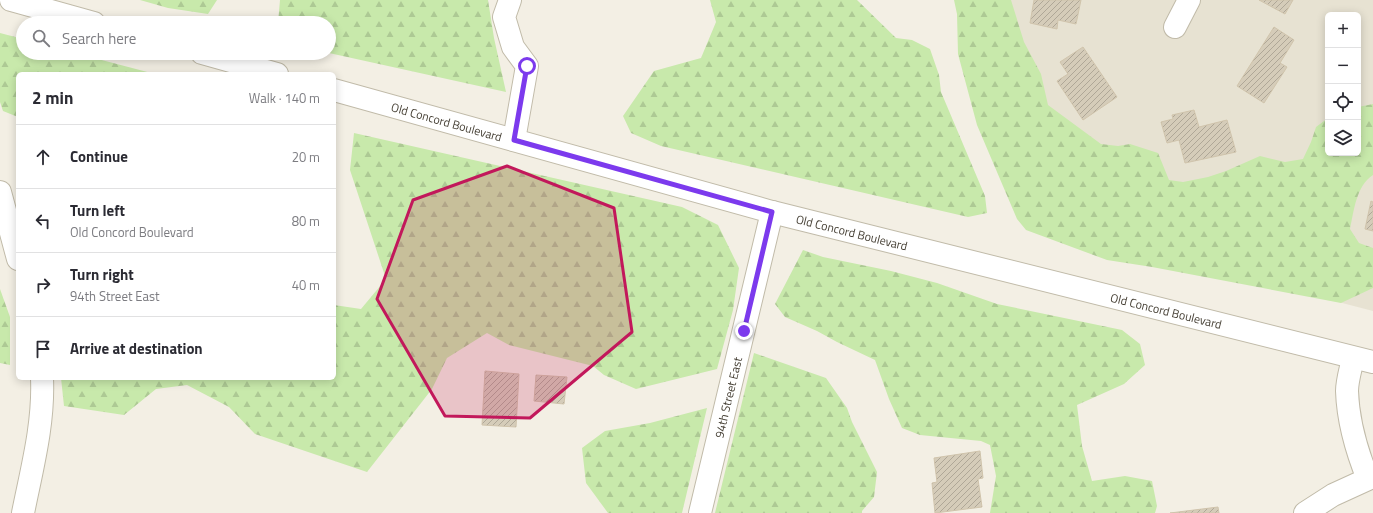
<!DOCTYPE html>
<meta charset="utf-8">
<style>
:root{--surface:#fff;--page:#f7f7f7;--text:#2b2b33;--muted:#7c7c81;--line:#e1e1e2}
body{margin:0;font-family:"Titillium Web",sans-serif;background:var(--page);color:var(--text)}
.controls{position:absolute;right:12px;top:12px;display:grid;overflow:hidden;border-radius:6px;box-shadow:0 2px 10px #0003}
.controls button{width:36px;height:36px;display:grid;place-items:center;padding:0;border:0;border-bottom:1px solid var(--line);background:var(--surface);color:var(--text);font:20px sans-serif}
.stop{position:absolute;width:12px;height:12px;margin:-9px;border:3px solid #7c3aed;border-radius:50%;background:#fff}
.stop.end{background:#7c3aed;border-color:#fff;box-shadow:0 1px 4px #0008}
.list{margin:0;padding:0;list-style:none}
h2{display:flex;justify-content:space-between;align-items:center;height:52px;margin:0;padding:0 16px;font-size:17px}
h2 small{font-size:13px;font-weight:400;color:var(--muted)}
.list li{display:grid;grid-template-columns:26px 1fr auto;gap:12px;align-items:center;box-sizing:border-box;height:64px;padding:0 16px;border-top:1px solid var(--line)}
.list b{display:block;font-size:15px;white-space:nowrap}
.list p{margin:0;font-size:13px;white-space:nowrap;color:var(--muted)}
.list em{font-size:13px;font-style:normal;color:var(--muted)}
.icon{flex:none;width:22px;height:22px;fill:none;stroke:currentColor;stroke-width:2;stroke-linecap:round;stroke-linejoin:round}
.map{position:relative;flex:none;width:1373px;height:513px;overflow:hidden}
.search{position:absolute;background:var(--surface);box-shadow:0 2px 10px #0003;left:16px;top:16px;width:320px;height:44px;display:flex;align-items:center;gap:10px;box-sizing:border-box;padding:0 14px;border-radius:22px;color:var(--muted);font-size:15px}
.panel{position:absolute;background:var(--surface);box-shadow:0 2px 10px #0003;left:16px;top:72px;width:320px;height:308px;border-radius:6px}
.map>svg:first-child{display:block}
</style>
<div class="map">
<svg width="1373" height="513" viewBox="0 0 1373 513">
<defs>
<pattern id="forest-firs" width="22" height="20" patternUnits="userSpaceOnUse"><rect width="22" height="20" fill="#c8e9ab"/><path d="M5 1l3.5 6h-7zM16 11l3.5 6h-7z" fill="#adc994"/></pattern>
<pattern id="building-hatch" width="6" height="6" patternUnits="userSpaceOnUse"><rect width="6" height="6" fill="#d5ccb9"/><path d="M-1 1l2-2M0 6l6-6M5 7l2-2" fill="none" stroke="#afa797"/></pattern>
</defs>
<rect width="100%" height="100%" fill="#f3efe4"/>
<path fill="#e7e2d2" fill-rule="evenodd" d="M964,0H1373V311L1038,224ZM1328,15H1358V153H1328Z"/>
<g fill="url(#forest-firs)">
<path d="M140,0H217L208,14L168,8Z"/>
<path d="M280,0H488L494,38L506,92L329,53V23H278Z"/>
<path d="M710,0H857L896,38L912,40L930,49L939,75L941,92L985,196L987,213L968,217L661,146L631,133L623,116L654,71L701,58L716,22Z"/>
<path d="M954,0H1011L1024,42L1041,74L1048,105L1101,144L1118,146L1130,144L1158,153L1169,180L1183,182L1208,177L1226,171L1260,156L1285,162L1303,159L1311,142L1316,127L1328,118V153H1358V107L1373,104V175C1356,186 1354,211 1350,229L1359,243L1373,248V288L1341,303L1152,267L1107,260L1026,230L1017,219L977,125L958,54L957,14Z"/>
<path d="M0,33L23,39V53H75L155,74H18V117L3,111L0,102Z"/>
<path d="M354,133L682,207L718,225L739,268L733,310L717,369L636,389L604,375L593,366L509,345L487,333L447,358L432,389L367,472L255,434L229,407L187,385L156,389L124,415L64,406L61,378H334V305L361,309L386,279L350,170Z"/>
<path d="M803,250L823,257L891,271L937,283L997,304L1122,330L1140,344L1145,365L1124,384L1077,405L1082,446L1092,481L1125,476L1152,481L1157,506L1155,513H990L996,476L990,445L981,441L920,435L902,428L889,399L875,360L837,342L817,331L785,317L775,304Z"/>
<path d="M0,289L10,317V365L0,363Z"/>
<path d="M754,353L826,378L847,408L852,422L877,472L874,497L862,511V513H715Z"/>
<path d="M707,408L682,513H608L586,483L582,448L605,431L650,423Z"/>
</g>
<g fill="url(#building-hatch)" stroke="#d0c4ac">
<path d="M1034,0H1081L1076,24L1058,20L1057,29L1030,23Z"/>
<path d="M1259,0H1293L1285,14Z"/>
<path d="M1274,27L1294,40L1280,63L1287,67L1264,103L1237,86Z"/>
<path d="M1083,47L1117,97L1083,120L1057,81L1068,74L1060,62Z"/>
<path d="M1194,110L1199,127L1227,120L1236,152L1185,163L1179,140L1167,143L1161,122L1173,119L1172,115Z"/>
<path d="M1371,201L1373,202V231L1365,229Z"/>
<path d="M485,371L519,374L516,427L482,425Z"/>
<path d="M536,375L567,377L564,404L534,401Z"/>
<path d="M980,451L983,478L978,479L982,507L935,513L932,483L937,482L934,458Z"/>
<path d="M1218,507L1219,513H1170Z"/>
</g>
<g fill="none" stroke-linecap="round" stroke-linejoin="round">
<g stroke="#c1bba9" stroke-width="24">
<g id="minor">
<path d="M11,0L94,23"/>
<path d="M510,0L504,17L513,47L527,66L514,140"/>
<path d="M1175,27L1189,0"/>
<path d="M202,53L277,74"/>
<path id="s1" d="M334,90L772,212L1373,362"/>
<path d="M0,192L18,259"/>
<path d="M23,513C32,468 44,424 42,378"/>
<path id="s2" d="M700,513L772,212"/>
<path d="M1305,513L1333,495L1368,479C1357,452 1348,421 1347,391C1347,381 1351,368 1353,358"/>
</g>
</g>
<use href="#minor" stroke="#fff" stroke-width="22"/>
</g>
<g fill="none" stroke-linecap="round" stroke-linejoin="round">
<path stroke="#7c3aed" stroke-width="5" d="M527,66L514,140L772,212L744,331"/>
</g>
<path fill="#c2185b" fill-opacity="0.2" stroke="#c2185b" stroke-width="3" stroke-linejoin="round" d="M507,166L614,208L632,332L530,418L445,416L377,299L413,200Z"/>
<g text-anchor="middle" dominant-baseline="central" stroke-width="4" stroke-linejoin="round" paint-order="stroke">
<g font-size="12" fill="#453f34" stroke="#fff">
<text stroke="none"><textPath href="#s1" startOffset="117">Old Concord Boulevard</textPath></text>
<text stroke="none"><textPath href="#s1" startOffset="537">Old Concord Boulevard</textPath></text>
<text stroke="none"><textPath href="#s1" startOffset="861">Old Concord Boulevard</textPath></text>
<text stroke="none"><textPath href="#s2" startOffset="119">94th Street East</textPath></text>
</g>
</g>
</svg>
<div class="controls">
<button>+</button>
<button>−</button>
<button><svg class="icon" aria-label="locate" viewBox="0 0 24 24"><circle cx="12" cy="12" r="6"/><path d="M12 2v4M12 18v4M2 12h4M18 12h4"/></svg></button>
<button><svg class="icon" aria-label="layers" viewBox="0 0 24 24"><path d="M12 4l9 5-9 5-9-5zM3 14l9 5 9-5"/></svg></button>
</div>
<div class="stop" style="left:527px;top:66px"></div>
<div class="stop end" style="left:744px;top:331px"></div>
<div class="search"><svg class="icon" aria-label="search" viewBox="0 0 24 24"><circle cx="10" cy="10" r="6"/><path d="M15 15l6 6"/></svg>Search here</div>
<section class="panel">
<h2>2 min<small>Walk · 140 m</small></h2>
<ul class="list">
<li><svg class="icon" aria-label="ahead" viewBox="0 0 24 24"><path d="M12 20V5M6 11l6-6 6 6"/></svg><div><b>Continue</b></div><em>20 m</em></li>
<li><svg class="icon" aria-label="left" viewBox="0 0 24 24"><path d="M17 20v-9H6M10 6l-5 5 5 5"/></svg><div><b>Turn left</b><p>Old Concord Boulevard</p></div><em>80 m</em></li>
<li><svg class="icon" aria-label="right" viewBox="0 0 24 24"><path d="M7 20v-9h11M14 6l5 5-5 5"/></svg><div><b>Turn right</b><p>94th Street East</p></div><em>40 m</em></li>
<li><svg class="icon" aria-label="arrive" viewBox="0 0 24 24"><path d="M6 21V4h12l-3 4 3 4H6"/></svg><div><b>Arrive at destination</b></div></li>
</ul>
</section>
</div>
